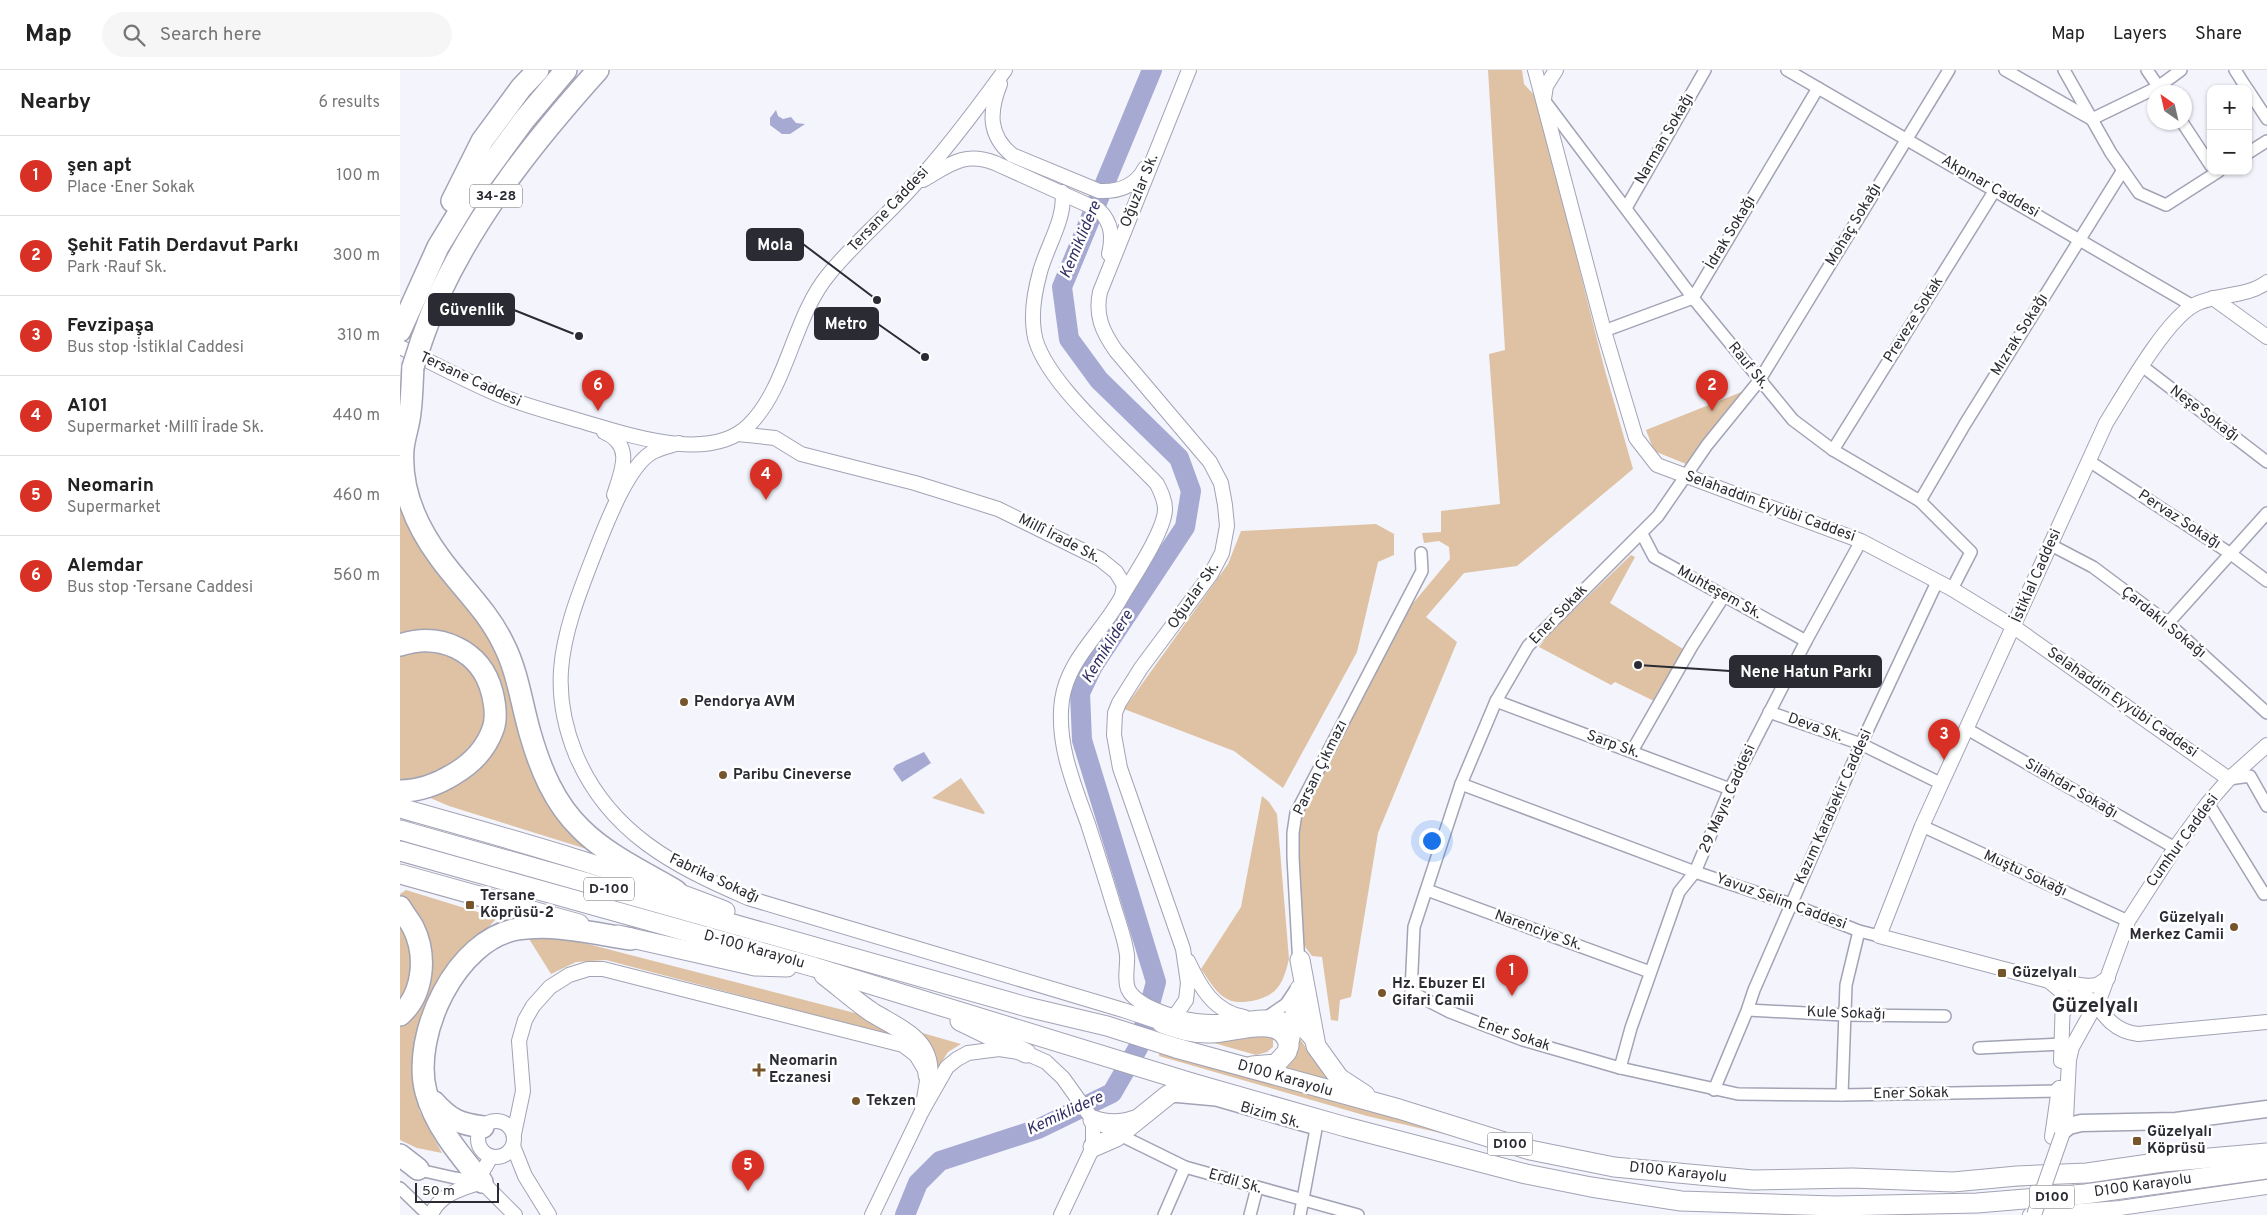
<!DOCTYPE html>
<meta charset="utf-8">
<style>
:root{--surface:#fff;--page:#f6f6f6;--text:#222;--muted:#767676;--line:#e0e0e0;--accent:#d93025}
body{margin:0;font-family:Overpass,sans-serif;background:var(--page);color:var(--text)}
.controls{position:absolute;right:15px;top:15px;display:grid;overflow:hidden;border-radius:10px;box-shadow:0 1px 4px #0004}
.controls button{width:45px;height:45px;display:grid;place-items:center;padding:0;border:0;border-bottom:1px solid var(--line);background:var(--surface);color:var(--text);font:25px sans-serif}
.compass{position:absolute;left:1747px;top:15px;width:45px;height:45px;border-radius:50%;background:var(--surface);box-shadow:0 1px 4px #0004;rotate:326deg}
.scale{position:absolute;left:15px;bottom:12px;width:84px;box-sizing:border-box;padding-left:5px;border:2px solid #2b2c33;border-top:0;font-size:14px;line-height:18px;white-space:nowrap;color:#2b2c33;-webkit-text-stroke:4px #fff;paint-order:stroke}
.you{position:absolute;left:1031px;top:770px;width:18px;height:18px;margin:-12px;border:4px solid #fff;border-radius:50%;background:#1a73e8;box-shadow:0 0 0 8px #1a73e833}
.badge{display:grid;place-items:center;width:32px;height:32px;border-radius:50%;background:var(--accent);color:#fff;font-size:16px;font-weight:700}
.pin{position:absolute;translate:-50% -41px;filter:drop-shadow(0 1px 2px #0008)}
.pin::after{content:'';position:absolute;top:26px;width:18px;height:15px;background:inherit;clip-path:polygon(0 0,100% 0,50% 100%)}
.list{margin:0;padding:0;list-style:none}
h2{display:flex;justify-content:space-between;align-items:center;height:65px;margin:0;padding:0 20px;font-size:21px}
h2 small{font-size:16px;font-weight:400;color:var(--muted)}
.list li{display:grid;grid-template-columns:32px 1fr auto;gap:15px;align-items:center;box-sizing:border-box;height:80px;padding:0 20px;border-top:1px solid var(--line)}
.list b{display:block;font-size:19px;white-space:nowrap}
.list p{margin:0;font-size:16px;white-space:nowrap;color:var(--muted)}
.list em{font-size:16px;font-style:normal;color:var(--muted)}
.icon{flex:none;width:28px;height:28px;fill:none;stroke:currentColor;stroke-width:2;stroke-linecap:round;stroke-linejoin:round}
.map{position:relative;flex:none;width:1867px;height:1145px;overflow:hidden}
header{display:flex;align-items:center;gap:30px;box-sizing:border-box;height:70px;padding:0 25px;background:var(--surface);border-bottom:1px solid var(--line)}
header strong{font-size:24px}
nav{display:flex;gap:28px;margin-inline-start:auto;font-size:18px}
.search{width:350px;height:45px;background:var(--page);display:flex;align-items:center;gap:12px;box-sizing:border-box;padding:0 18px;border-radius:28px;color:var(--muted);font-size:19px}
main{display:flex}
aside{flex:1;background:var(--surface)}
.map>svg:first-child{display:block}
</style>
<header>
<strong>Map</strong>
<div class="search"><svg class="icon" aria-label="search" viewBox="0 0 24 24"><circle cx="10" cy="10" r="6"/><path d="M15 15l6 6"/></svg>Search here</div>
<nav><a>Map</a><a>Layers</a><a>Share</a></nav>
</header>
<main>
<aside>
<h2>Nearby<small>6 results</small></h2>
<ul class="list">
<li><span class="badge">1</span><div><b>şen apt</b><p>Place · Ener Sokak</p></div><em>100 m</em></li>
<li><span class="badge">2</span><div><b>Şehit Fatih Derdavut Parkı</b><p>Park · Rauf Sk.</p></div><em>300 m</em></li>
<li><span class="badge">3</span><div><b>Fevzipaşa</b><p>Bus stop · İstiklal Caddesi</p></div><em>310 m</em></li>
<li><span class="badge">4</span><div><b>A101</b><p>Supermarket · Millî İrade Sk.</p></div><em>440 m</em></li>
<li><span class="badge">5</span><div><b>Neomarin</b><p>Supermarket</p></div><em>460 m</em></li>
<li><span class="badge">6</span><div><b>Alemdar</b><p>Bus stop · Tersane Caddesi</p></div><em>560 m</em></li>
</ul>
</aside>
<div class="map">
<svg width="1867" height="1145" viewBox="0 0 1867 1145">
<rect width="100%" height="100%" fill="#f3f4fc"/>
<g fill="#dec2a3">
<path d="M1088,0H1122L1124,14L1136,27L1204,297L1233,399L1117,496L1064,503L1026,547L1057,572L978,763L951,927L940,930L938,951L931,950L922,887L912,886L903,874L896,765L900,739L1004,544L1050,489L1049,477L1039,471L1024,473L1022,463L1041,462V441L1100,434L1089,284L1105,280Z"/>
<path d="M1344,321L1286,394L1254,381L1246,360Z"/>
<path d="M0,430L84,555L109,611L193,781L49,736L21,724L87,685L88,594L0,568Z"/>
<path d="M976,454L994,464V485L978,492L957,582L883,718L834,681L724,639L828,494L841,461Z"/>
<path d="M1231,485L1235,487L1210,533L1283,579L1254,631L1215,612L1211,615L1139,577L1149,564Z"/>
<path d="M35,577L76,599L89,651L63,692L10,714L0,710V581Z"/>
<path d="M561,708L585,743L583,744L532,728Z"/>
<path d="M862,726L869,732L877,744L889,889C883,913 879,925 852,931C845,932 836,933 829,930C816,924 809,910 801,899L841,837Z"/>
<path d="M6,820L97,848L81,865L16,1003L19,1040L42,1083L17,1078L0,1070V956L8,948L23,923L10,836L0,824Z"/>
<path d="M0,847L17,894L0,935Z"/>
<path d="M126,864L153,865L478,949L508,970L206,890L176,892L151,904Z"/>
<path d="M892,957L915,991L944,1020L872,994Z"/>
<path d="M512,960L561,974L548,982L530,1010Z"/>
<path d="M870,962L873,969V977L867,982L856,985L779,963Z"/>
<path d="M760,979L1178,1084L1441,1112L1789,1095L1845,1096L1691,1112L1595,1118L1501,1120L1432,1118L1110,1079L967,1046L759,986Z"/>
</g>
<g fill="#a6a9d1">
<path d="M376,40L378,46L383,49L391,47L396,53L405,54L390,64H382L370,55V48Z"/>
<path d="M524,682L531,693L502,712L493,699L496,695Z"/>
</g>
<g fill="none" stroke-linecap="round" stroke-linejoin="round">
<path stroke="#a6a9d1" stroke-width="20" d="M505,1145L518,1113L540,1091L638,1059L712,1023L738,978L756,912L682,670L680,623L693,596L785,457L791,421L779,388L699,310L669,269L662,217L752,0"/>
<g stroke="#a2a3b5" stroke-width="14">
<g id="minor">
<path d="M1387,0L1793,236"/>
<path d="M1549,0L1359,311L1307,375L1258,446L1128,576L1096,631L1061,714L1014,857L1011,922L1050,942L1123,970L1220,998L1338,1024L1442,1025L1659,1021"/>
<path d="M1605,0L1691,49"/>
<path d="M1664,0L1711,83L1739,123L1766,135L1819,101"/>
<path d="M1747,0L1762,22"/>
<path d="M1835,0L1847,19"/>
<path d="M1848,20L1867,49"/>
<path d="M1144,30L1293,228L1393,350L1433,380L1520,431L1571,482L1552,519"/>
<path d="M1692,49L1758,17L1781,0"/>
<path d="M1782,52L1811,96"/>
<path d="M1848,83L1867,71"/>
<path d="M1226,138L1305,0"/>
<path d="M1204,261L1293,228L1418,18"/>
<path d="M1742,296L1867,392"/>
<path d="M1433,380L1595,120"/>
<path d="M1689,391L1831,484L1867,511"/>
<path d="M1520,431L1565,354L1723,100"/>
<path d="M1242,464L1254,487L1406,571"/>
<path d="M1651,475L1693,497L1768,553L1867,643"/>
<path d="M1768,553L1867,443"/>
<path d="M1096,631L1330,719"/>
<path d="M1369,642L1461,674L1542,714"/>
<path d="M1567,659L1775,778"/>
<path d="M1232,681L1292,576L1324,526"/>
<path d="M1829,709L1850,706L1867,736"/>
<path d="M1061,714L1295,802L1391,834L1459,861L1479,866"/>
<path d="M1808,733L1864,824L1867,823"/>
<path d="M1522,756L1728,851"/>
<path d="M1027,820L1250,902"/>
<path d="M899,896L893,787V763L896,743L1022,501L1021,483"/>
<path d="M1348,940L1444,945L1545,946"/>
<path d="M867,947L886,934L896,919"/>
<path d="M1579,978L1662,974"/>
<path d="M1220,998L1231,958L1279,822L1295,802L1330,719L1406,571L1461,471"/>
<path d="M1314,1020L1347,941L1354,920L1461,674L1537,512"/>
<path d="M1442,1025L1446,915L1459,861"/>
<path d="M772,1026L816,1030L916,1059L900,1145"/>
<path d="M716,1067H724L785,1097L958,1145"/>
<path d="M15,1099L55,1108L80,1112"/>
<path d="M0,1118L28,1145"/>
<path d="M764,1145L785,1097"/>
<path d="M850,1145L857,1118"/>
</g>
</g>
<g stroke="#a2a3b5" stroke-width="16">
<g id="tertiary">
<path d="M1135,0L1204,261L1236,368L1257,395L1461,471L1552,519L1614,557L1829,709"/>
<path d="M600,14C589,42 588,65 612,85L699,121C718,122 736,116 745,98"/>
<path d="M1144,29L1146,16L1156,0"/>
<path d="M523,110C549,95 564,81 595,93L699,140C712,153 713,167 709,184"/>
<path d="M662,122C667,146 646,178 640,202C635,220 631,243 634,262C640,309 724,378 757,414C761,422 765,430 765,439C765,460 734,506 722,526"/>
<path d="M1813,228L1867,267"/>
<path d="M0,277C33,293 66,311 99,325C125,336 151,342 177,350C223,363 309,395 349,355C388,316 393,247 429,204C455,172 487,146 514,115C547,79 576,40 605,0"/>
<path d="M204,362C234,375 222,400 214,425"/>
<path d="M338,364L375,368L401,384L515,413L598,439L700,489L716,502L724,515L722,526C703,562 668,588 662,630C656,673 674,715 688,754C697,782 706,810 714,837C719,853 725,869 727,885C728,896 724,908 728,919C731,926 740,932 747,936C767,946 791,952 813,952C853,952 888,932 916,976"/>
<path d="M279,373C270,376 259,378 251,383C228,397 207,452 197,477C182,516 164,558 161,600C159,630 165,658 176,685C209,763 274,796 348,828L723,940L762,953L777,943L786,930L788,913L783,879L720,698L714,665L715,643L719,633L741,598L811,504L822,483L827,456L825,435L821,413L810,392L716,281C702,261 695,245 700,222L789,0"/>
<path d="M788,891C800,917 814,942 844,947"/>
<path d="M1708,908L1697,915L1688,916L1649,911L1479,866L1522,756L1706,353C1725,323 1765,251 1794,235C1816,223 1846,228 1867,212"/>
<path d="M1649,911L1661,921L1663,927L1661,991"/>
<path d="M1664,941L1671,928C1688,917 1701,944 1712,953C1720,960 1729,963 1738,964L1867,952"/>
<circle cx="96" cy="1069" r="18"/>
<path d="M114,1064L123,1021L119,971L125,950L133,936L150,917L169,905L188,899H203L503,975L516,985L528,1005L522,1041"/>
<path d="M1662,1065L1666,1049L1669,990L1672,977L1701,925L1728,851L1775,778L1808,733L1829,709L1867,675"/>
<path d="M1652,1067L1659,1018"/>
<path d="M113,1076L125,1106L149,1145"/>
<path d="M91,1087L81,1104L82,1112L115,1145"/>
<path d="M31,1145C39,1124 63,1118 82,1112"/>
<path d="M472,1145L522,1041L547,997L557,989L568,983L599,979L626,983L646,992L663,1008L693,1050V1077L661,1145"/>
<path d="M1630,1145L1720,1138L1867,1117"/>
</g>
</g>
<g stroke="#a2a3b5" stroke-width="19">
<path id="secondary" d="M1664,1060L1669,1056L1681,1053L1776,1051L1867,1039"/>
</g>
<g stroke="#a2a3b5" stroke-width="21">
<g id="trunk">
<path d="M0,738C110,769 219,799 325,841"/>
<path d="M0,760L627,937L707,956L776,978L999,1039L1130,1080L1214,1097L1353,1110L1453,1108L1553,1112L1617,1106L1687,1103L1763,1092L1867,1083"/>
<path d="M0,781L414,897L792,1013L946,1057L1126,1104L1191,1117L1281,1131L1435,1136L1577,1133L1685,1124L1867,1099"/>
<path d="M0,804L179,854"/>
<path d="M218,865L355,896L387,897"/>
<path d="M900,890L916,976L939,1008L965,1025"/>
<path d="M424,905C440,917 456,932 473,943C499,959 530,969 528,1005"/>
<path d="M560,951L626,983"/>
<path d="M762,953C778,959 794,964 812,963C834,963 882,942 889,976"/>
<path d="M852,996L876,994L887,982L900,919"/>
<path d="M693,1050C708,1055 720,1055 735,1050"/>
<path d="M693,1077L716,1067L768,1025L792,1013"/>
</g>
</g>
<g stroke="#a2a3b5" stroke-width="24">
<g id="motorway">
<path d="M52,131L82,71L121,18L138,0"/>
<path d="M0,261L38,177L72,121L124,50L166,0"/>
<path d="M22,269C28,254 33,238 40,223C79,140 137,68 198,0"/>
<path d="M13,297C12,312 12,327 10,342C9,355 4,367 3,379C0,419 17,457 40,488C61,517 87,540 103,573C118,602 121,632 130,663C140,698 154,733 181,759C207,785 244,802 276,821"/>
<path d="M0,575C40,562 81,580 92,622C95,634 97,648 93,659C86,679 71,694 54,704C38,714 18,721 0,721"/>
<path d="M0,837C4,844 9,850 13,857C27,885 24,924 0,945"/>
<path d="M34,1032C50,1050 60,1054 83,1057"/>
<path d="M0,1085L18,1099"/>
<path d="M82,1112C60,1085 35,1056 26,1022C11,965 56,869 118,859C155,853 195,864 231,869"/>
</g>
</g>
<use href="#minor" stroke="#fff" stroke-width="11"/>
<use href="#tertiary" stroke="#fff" stroke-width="14"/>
<use href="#secondary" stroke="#fff" stroke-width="16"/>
<use href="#trunk" stroke="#fff" stroke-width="19"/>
<use href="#motorway" stroke="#fff" stroke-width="21"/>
<g stroke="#a2a3b5" stroke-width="16" stroke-linecap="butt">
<path id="tertiary-bridge" d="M1634,1145L1662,1065"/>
</g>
<g stroke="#a2a3b5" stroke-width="24" stroke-linecap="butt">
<path id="motorway-bridge" d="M13,297L22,269"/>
</g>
<use href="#tertiary-bridge" stroke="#fff" stroke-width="14"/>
<use href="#motorway-bridge" stroke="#fff" stroke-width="21"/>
</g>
<g fill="#76552c" stroke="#fff" stroke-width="2">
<circle cx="284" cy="632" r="5"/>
<circle cx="323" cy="705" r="5"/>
<rect x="65" y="830" width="10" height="10" rx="2.5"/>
<circle cx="1834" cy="857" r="5"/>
<rect x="1597" y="898" width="10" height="10" rx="2.5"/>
<circle cx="982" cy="923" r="5"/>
<path d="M356.5 992.5h5v5h5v5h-5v5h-5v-5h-5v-5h5z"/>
<circle cx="456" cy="1031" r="5"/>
<rect x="1732" y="1066" width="10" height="10" rx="2.5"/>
</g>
<g text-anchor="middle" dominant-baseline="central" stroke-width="5" stroke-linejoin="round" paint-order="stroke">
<g fill="#fff" stroke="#6b6b70" stroke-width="1">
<rect x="70" y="114.5" width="52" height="23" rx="4"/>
<rect x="184" y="807.5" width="50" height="23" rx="4"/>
<rect x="1087.5" y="1062.5" width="45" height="23" rx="4"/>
<rect x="1629.5" y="1115.5" width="45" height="23" rx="4"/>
</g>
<g font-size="14" font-weight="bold" fill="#2b2c33">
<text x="96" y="126">34-28</text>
<text x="209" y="819">D-100</text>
<text x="1110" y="1074">D100</text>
<text x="1652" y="1127">D100</text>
</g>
<g font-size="15" fill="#2b2c33" stroke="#fff">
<text transform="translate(1265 69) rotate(-60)">Narman Sokağı</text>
<text transform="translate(1590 117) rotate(30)">Akpınar Caddesi</text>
<text transform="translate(740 121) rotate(-68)">Oğuzlar Sk.</text>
<text transform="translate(489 140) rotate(-47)">Tersane Caddesi</text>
<text transform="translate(1454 155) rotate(-59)">Mohaç Sokağı</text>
<text transform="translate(1331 163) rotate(-59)">İdrak Sokağı</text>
<text transform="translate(1514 250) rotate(-58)">Preveze Sokak</text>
<text transform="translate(1620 265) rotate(-58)">Mızrak Sokağı</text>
<text transform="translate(1348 296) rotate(51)">Rauf Sk.</text>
<text transform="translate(70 310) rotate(25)">Tersane Caddesi</text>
<text transform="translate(1804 344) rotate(37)">Neşe Sokağı</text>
<text transform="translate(1370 437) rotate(20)">Selahaddin Eyyübi Caddesi</text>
<text transform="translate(1779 450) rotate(33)">Pervaz Sokağı</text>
<text transform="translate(659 469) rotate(27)">Millî İrade Sk.</text>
<text transform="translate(1637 506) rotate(-66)">İstiklal Caddesi</text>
<text transform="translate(1319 523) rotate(29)">Muhteşem Sk.</text>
<text transform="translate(794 526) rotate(-55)">Oğuzlar Sk.</text>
<text transform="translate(1159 545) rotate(-46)">Ener Sokak</text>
<text transform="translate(1763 553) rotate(39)">Çardaklı Sokağı</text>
<text transform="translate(1722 633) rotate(35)">Selahaddin Eyyübi Caddesi</text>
<text transform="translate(1415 658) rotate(20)">Deva Sk.</text>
<text transform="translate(1213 675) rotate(20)">Sarp Sk.</text>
<text transform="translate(921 698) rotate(-64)">Parsan Çıkmazı</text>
<text transform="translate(1671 719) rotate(30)">Silahdar Sokağı</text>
<text transform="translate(1328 729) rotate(-66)">29 Mayıs Caddesi</text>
<text transform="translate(1434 737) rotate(-66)">Kazım Karabekir Caddesi</text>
<text transform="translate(1783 771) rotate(-54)">Cumhur Caddesi</text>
<text transform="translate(1625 804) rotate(25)">Muştu Sokağı</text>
<text transform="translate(314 809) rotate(25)">Fabrika Sokağı</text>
<text transform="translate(1381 832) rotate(20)">Yavuz Selim Caddesi</text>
<text transform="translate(1138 861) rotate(20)">Narenciye Sk.</text>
<text transform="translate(354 880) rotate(16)">D-100 Karayolu</text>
<text transform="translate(1446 944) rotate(2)">Kule Sokağı</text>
<text transform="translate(1114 965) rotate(19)">Ener Sokak</text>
<text transform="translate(885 1009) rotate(16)">D100 Karayolu</text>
<text transform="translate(1511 1024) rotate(-1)">Ener Sokak</text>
<text transform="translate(870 1046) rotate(16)">Bizim Sk.</text>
<text transform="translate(1278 1103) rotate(6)">D100 Karayolu</text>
<text transform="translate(835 1112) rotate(16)">Erdil Sk.</text>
<text transform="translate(1743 1116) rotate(-8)">D100 Karayolu</text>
</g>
<g font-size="15" font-weight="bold" fill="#2b2c33" stroke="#fff" text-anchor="start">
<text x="294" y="632">Pendorya AVM</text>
<text x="333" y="705">Paribu Cineverse</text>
<text x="80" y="826">Tersane<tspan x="80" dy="17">Köprüsü-2</tspan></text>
<text x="1824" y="848" text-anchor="end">Güzelyalı<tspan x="1824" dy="17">Merkez Camii</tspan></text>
<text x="1612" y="903">Güzelyalı</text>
<text x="992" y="914">Hz. Ebuzer El<tspan x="992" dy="17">Gifari Camii</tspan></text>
<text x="369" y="991">Neomarin<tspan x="369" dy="17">Eczanesi</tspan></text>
<text x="466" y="1031">Tekzen</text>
<text x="1747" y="1062">Güzelyalı<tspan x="1747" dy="17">Köprüsü</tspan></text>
</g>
<g font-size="16" font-style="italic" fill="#323064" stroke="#fff">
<text transform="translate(681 170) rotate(-67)">Kemiklidere</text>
<text transform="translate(708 577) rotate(-58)">Kemiklidere</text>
<text transform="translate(665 1044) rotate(-25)">Kemiklidere</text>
</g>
<g font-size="20" font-weight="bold" fill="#2b2c33" stroke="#fff">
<text x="1695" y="937">Güzelyalı</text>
</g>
</g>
<path fill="none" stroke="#2b2c33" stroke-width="2" d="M477 230L403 174M179 266L114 240M525 287L478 254M1238 595L1330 601"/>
<g fill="#2b2c33" stroke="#fff" stroke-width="2">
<circle cx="477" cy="230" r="5"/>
<circle cx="179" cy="266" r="5"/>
<circle cx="525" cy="287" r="5"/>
<circle cx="1238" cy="595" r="5"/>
</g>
<g fill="#2b2c33" stroke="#2b2c33" stroke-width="2">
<rect x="347" y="159" width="56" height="31" rx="5"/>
<rect x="29" y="224" width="85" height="31" rx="5"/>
<rect x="415" y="238" width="63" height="31" rx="5"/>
<rect x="1330" y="586" width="151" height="31" rx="5"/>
</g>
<g font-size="16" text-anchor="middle" font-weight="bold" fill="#fff">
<text x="375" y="180">Mola</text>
<text x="72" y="245">Güvenlik</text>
<text x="446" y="259">Metro</text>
<text x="1406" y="607">Nene Hatun Parkı</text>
</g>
</svg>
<div class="controls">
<button>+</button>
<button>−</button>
</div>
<svg class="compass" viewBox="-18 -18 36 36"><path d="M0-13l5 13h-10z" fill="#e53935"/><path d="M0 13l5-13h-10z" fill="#767676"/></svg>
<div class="scale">50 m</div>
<div class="you"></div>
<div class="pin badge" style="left:1112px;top:926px">1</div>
<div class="pin badge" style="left:1312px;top:341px">2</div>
<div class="pin badge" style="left:1544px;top:690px">3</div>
<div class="pin badge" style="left:366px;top:430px">4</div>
<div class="pin badge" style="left:348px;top:1121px">5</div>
<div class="pin badge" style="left:198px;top:341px">6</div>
</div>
</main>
